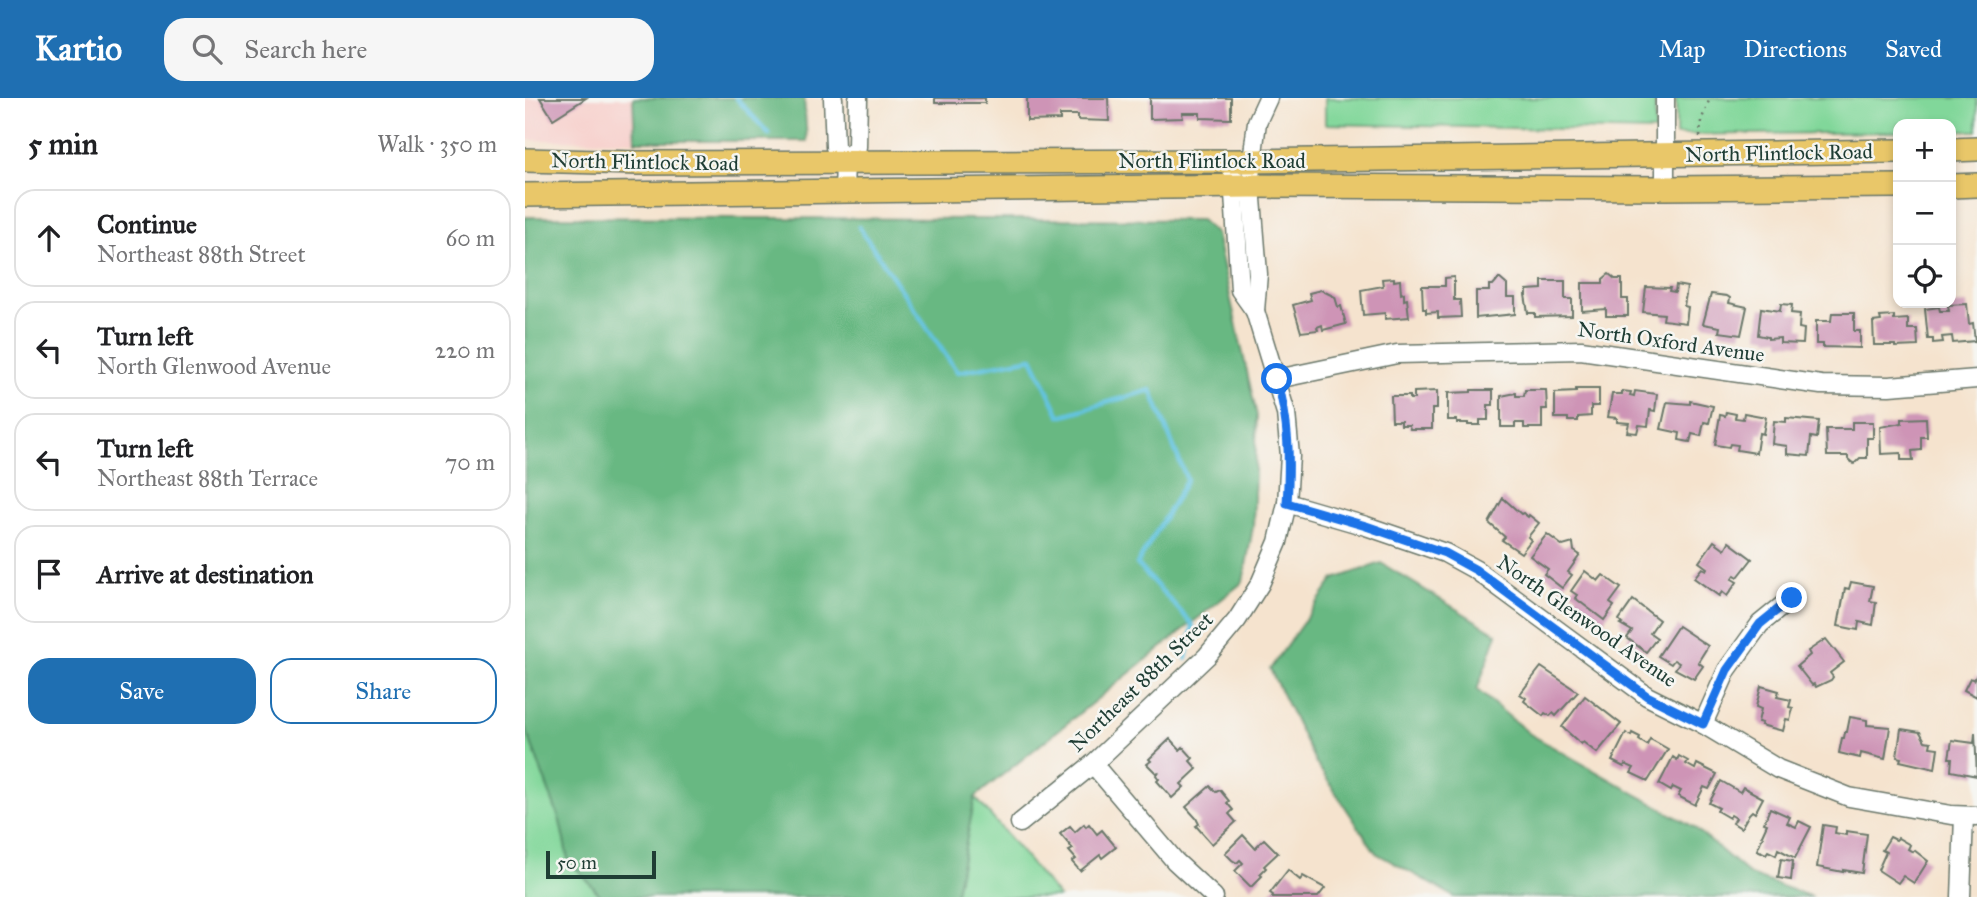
<!DOCTYPE html>
<meta charset="utf-8">
<style>
:root{--surface:#fff;--page:#f6f6f6;--text:#202124;--muted:#757577;--line:#e0e0e0;--accent:#1f6fb2}
body{margin:0;font-family:"IM FELL Great Primer",serif;background:var(--page);color:var(--text)}
.controls{position:absolute;right:21px;top:21px;display:grid;overflow:hidden;border-radius:14px;box-shadow:0 4px 10px #0003}
.controls button{width:63px;height:63px;display:grid;place-items:center;padding:0;border:0;border-bottom:2px solid var(--line);background:var(--surface);color:var(--text);font:35px sans-serif}
.scale{position:absolute;left:21px;bottom:18px;width:110px;box-sizing:border-box;padding-left:7px;border:4px solid #1f3d34;border-top:0;font-size:19px;line-height:24px;white-space:nowrap;color:#1f3d34;-webkit-text-stroke:5px #f6f6f2;paint-order:stroke}
.stop{position:absolute;width:21px;height:21px;margin:-16px;border:5px solid #1a73e8;border-radius:50%;background:#fff}
.stop.end{background:#1a73e8;border-color:#fff;box-shadow:0 2px 7px #0008}
.list{margin:0;padding:0;list-style:none}
h2{display:flex;justify-content:space-between;align-items:center;height:91px;margin:0;padding:0 28px;font-size:30px}
h2 small{font-size:23px;font-weight:400;color:var(--muted)}
.list li{display:grid;grid-template-columns:46px 1fr auto;gap:21px;align-items:center;box-sizing:border-box;height:98px;margin:0 14px 14px;padding:0 14px;border:2px solid var(--line);border-radius:21px}
.list b{display:block;font-size:26px;white-space:nowrap}
.list p{margin:0;font-size:23px;white-space:nowrap;color:var(--muted)}
.list em{font-size:23px;font-style:normal;color:var(--muted)}
.actions{display:flex;gap:14px;padding:21px 28px}
.actions a{flex:1;padding:16px 0;border:2px solid var(--accent);border-radius:21px;text-align:center;font-size:24px;color:var(--accent)}
.actions .main{background:var(--accent);color:#fff}
.icon{flex:none;width:38px;height:38px;fill:none;stroke:currentColor;stroke-width:2;stroke-linecap:round;stroke-linejoin:round}
.map{position:relative;flex:none;width:1452px;height:799px;overflow:hidden}
header{display:flex;align-items:center;gap:42px;box-sizing:border-box;height:98px;padding:0 35px;background:var(--accent);color:#fff}
header strong{font-size:33px}
nav{display:flex;gap:38px;margin-inline-start:auto;font-size:24px}
.search{width:490px;height:63px;background:var(--page);display:flex;align-items:center;gap:18px;box-sizing:border-box;padding:0 24px;border-radius:21px;color:var(--muted);font-size:26px}
main{display:flex}
aside{flex:1;background:var(--surface)}
.map>svg:first-child{display:block}
</style>
<header>
<strong>Kartio</strong>
<div class="search"><svg class="icon" aria-label="search" viewBox="0 0 24 24"><circle cx="10" cy="10" r="6"/><path d="M15 15l6 6"/></svg>Search here</div>
<nav><a>Map</a><a>Directions</a><a>Saved</a></nav>
</header>
<main>
<aside>
<h2>5 min<small>Walk · 350 m</small></h2>
<ul class="list">
<li><svg class="icon" aria-label="ahead" viewBox="0 0 24 24"><path d="M12 20V5M6 11l6-6 6 6"/></svg><div><b>Continue</b><p>Northeast 88th Street</p></div><em>60 m</em></li>
<li><svg class="icon" aria-label="left" viewBox="0 0 24 24"><path d="M17 20v-9H6M10 6l-5 5 5 5"/></svg><div><b>Turn left</b><p>North Glenwood Avenue</p></div><em>220 m</em></li>
<li><svg class="icon" aria-label="left" viewBox="0 0 24 24"><path d="M17 20v-9H6M10 6l-5 5 5 5"/></svg><div><b>Turn left</b><p>Northeast 88th Terrace</p></div><em>70 m</em></li>
<li><svg class="icon" aria-label="arrive" viewBox="0 0 24 24"><path d="M6 21V4h12l-3 4 3 4H6"/></svg><div><b>Arrive at destination</b></div></li>
</ul>
<div class="actions"><a class="main">Save</a><a>Share</a></div>
</aside>
<div class="map">
<svg width="1452" height="799" viewBox="0 0 1452 799">
<rect width="100%" height="100%" fill="#f6f6f2"/>
<filter id="ink" filterUnits="userSpaceOnUse"><feTurbulence type="fractalNoise" baseFrequency=".0143" numOctaves="2"/><feDisplacementMap in="SourceGraphic" scale="14" xChannelSelector="R" yChannelSelector="G"/><feConvolveMatrix kernelMatrix="1 2 1 2 8 2 1 2 1" color-interpolation-filters="sRGB"/></filter>
<filter id="wash" filterUnits="userSpaceOnUse"><feTurbulence type="fractalNoise" baseFrequency=".00686" numOctaves="4" result="noise"/><feDisplacementMap in="SourceGraphic" scale="28" xChannelSelector="R" yChannelSelector="G"/><feGaussianBlur stdDeviation="1.57" result="paint"/><feColorMatrix in="noise" values="0 0 0 0 0 0 0 0 0 0 0 0 0 0 0 0 0 1.4 0 .05"/><feComposite in="paint" operator="in"/></filter>
<g filter="url(#wash)">
<rect width="100%" height="100%" fill="#f5e3ce"/>
<path fill="#f7d0cc" d="M0,0H108L110,43L0,42Z"/>
<g fill="#81d79a" stroke="#508a67" stroke-width="2">
<path d="M800,0H1130V33L800,26Z"/>
<path d="M1151,0H1452V33H1426V26H1373V34L1151,37Z"/>
<path d="M0,628L35,723L43,761L77,799H0Z"/>
<path d="M450,699L534,799H430Z"/>
</g>
<g fill="#68b882" stroke="#447a5b" stroke-width="2">
<path d="M108,0H279L282,43H110Z"/>
<path d="M0,119L676,122L691,136L732,318L728,429L718,484L450,699L430,799H77L43,761L35,723L0,628Z"/>
<path d="M856,465L972,536L952,592L1005,636L1169,729L1225,777L1287,799H930L851,755L791,665L745,571L809,481Z"/>
</g>
<g fill="none" stroke-linecap="round" stroke-linejoin="round">
<g stroke="#64c4e2" stroke-width="4.5">
<path d="M211,0L244,36"/>
<path d="M334,129L432,274L507,260L535,318L626,292L662,382L612,466L668,527L661,561"/>
</g>
</g>
<g id="blocks">
<g fill="#ce94b6">
<path d="M15,0H61L28,21Z"/>
<rect x="410" y="0" width="50" height="5"/>
<path d="M502,0H583L584,23L553,22V17H535V22L502,23Z"/>
<path d="M625,0H706V21L675,20V15H657L658,20L625,21Z"/>
<path d="M1084,176L1090,181H1097V201H1103V218H1081V211L1057,213V185H1078V181Z"/>
<path d="M929,179V202H935L936,219L913,220V214L901,215V211H898L897,188H920V180Z"/>
<path d="M869,180V183L875,182L876,196L879,195V202L882,201L884,219L860,221V215L838,217L836,192L858,188L857,181Z"/>
<path d="M974,180L982,187V199H990V216L951,220V193H964V187H968Z"/>
<path d="M1017,183H1040V201H1047V218L1010,219V215H1003L1000,197H1002V192L1017,191Z"/>
<path d="M1151,187L1162,189L1159,208L1163,209L1161,225L1138,222L1139,216L1118,214L1121,189L1145,190L1144,193L1150,194Z"/>
<path d="M796,192L810,199L813,209L816,208L821,226L798,232L797,227L792,229L793,232L776,234L768,207L786,202L784,195Z"/>
<path d="M1186,196L1202,198L1205,200L1204,205L1222,209L1216,237L1194,234L1195,229L1178,226Z"/>
<path d="M1256,206L1267,207L1266,215L1275,216L1274,230L1279,231L1278,246L1255,245V240L1243,241V239L1233,237L1236,210L1255,213Z"/>
<path d="M1442,206L1444,226L1448,225L1450,243L1428,245L1427,238L1417,239L1418,244L1408,245V241H1403L1400,211L1414,209L1415,213H1424L1423,207Z"/>
<path d="M1307,215H1329V233H1335V250L1298,249V246H1291V223H1306Z"/>
<path d="M1369,218V222L1383,221V231H1392L1393,248L1370,249V247H1349L1348,224L1356,223L1355,219Z"/>
<path d="M1051,291H1074V308H1066V318L1053,319V323H1043V320H1030V295L1051,294Z"/>
<path d="M946,292H968V307H963V322H955V327H943V325H932V322H923V295L946,294Z"/>
<path d="M1000,292H1021L1022,311H1017V330H999V325H990V329H976V298L991,295V298H999Z"/>
<path d="M912,293V311H907V331H885L884,327H876V323H867L866,298H885V301H889V294Z"/>
<path d="M1097,293L1106,294L1105,297L1109,298L1110,293L1132,296L1130,313L1125,312L1123,328L1114,327L1112,335L1102,334L1104,325L1092,324V320L1083,319L1087,296H1097Z"/>
<path d="M1165,303L1188,308L1184,325L1179,324L1176,338L1167,336L1165,344L1154,342L1155,335L1136,331L1142,304L1165,306Z"/>
<path d="M1201,314L1211,316L1210,320L1218,321L1219,315L1241,319L1238,336L1234,335L1231,355L1212,352L1213,347L1205,346L1204,349L1190,347L1195,317L1200,318Z"/>
<path d="M1261,320L1294,323L1292,340L1286,339L1284,358L1262,356V348L1247,346L1249,323L1261,324Z"/>
<path d="M1401,320L1402,339H1396V352L1387,353L1388,362H1376V355L1356,356L1355,329L1377,325V321Z"/>
<path d="M1327,324H1348V340H1342V360H1335L1329,366L1323,361V358H1302L1301,331H1327Z"/>
<path d="M978,400L996,416L998,415L1003,419L1004,417L1014,425L1003,439L1006,442L996,455L977,442L980,439L964,425Z"/>
<path d="M1022,436L1038,448L1048,445L1049,453L1055,457L1043,474L1047,477L1037,490L1019,476L1023,471L1005,458Z"/>
<path d="M1189,443L1200,451L1204,444L1227,461L1213,479L1210,477L1207,481L1212,484L1202,498L1197,494L1194,498L1169,480L1177,470L1181,472L1182,470L1174,464Z"/>
<path d="M1060,473L1073,483L1078,477L1096,490L1085,505L1089,508L1079,522L1050,500L1052,497L1046,493Z"/>
<path d="M1326,484L1348,488L1345,503L1351,504L1348,527L1334,524L1333,532L1313,528L1320,490L1324,491Z"/>
<path d="M1108,502L1134,522L1125,535L1132,540L1121,554L1102,540L1107,533L1095,526L1097,525L1094,522Z"/>
<path d="M1153,528L1183,548L1173,564L1178,568L1169,581L1150,571L1154,565L1149,562L1146,566L1133,558Z"/>
<path d="M1301,541L1319,564L1305,575L1308,579L1306,582L1291,589L1289,586L1287,587L1272,568L1285,557L1283,553Z"/>
<path d="M1016,569L1053,594L1031,618L1028,615L1025,618L1020,615L1018,618L999,603L1001,600L995,596Z"/>
<path d="M1452,576V599L1439,592L1445,580L1449,582Z"/>
<path d="M1236,588L1254,593L1252,599L1266,602L1264,609L1268,610L1265,622L1261,621L1258,633L1236,627L1237,625L1233,624L1236,611L1231,609Z"/>
<path d="M1060,598L1096,626L1072,655L1058,644L1056,646L1037,629Z"/>
<path d="M1325,619L1342,622V627L1365,629L1360,661L1336,655L1335,660L1314,655L1317,640H1319L1320,634H1322Z"/>
<path d="M1376,631L1395,634L1400,643L1406,644L1405,649L1413,650L1410,671L1375,663L1376,660L1372,659Z"/>
<path d="M1101,635L1106,638L1107,635L1115,639L1114,642L1122,647L1125,641L1143,651L1123,683L1106,675L1109,670L1100,666L1099,669L1087,663Z"/>
<path d="M1450,635L1452,678L1426,673L1427,660H1424L1427,642L1449,645Z"/>
<path d="M645,641L655,652L658,649L668,660L665,663L672,671L656,686L659,689L647,700L632,683L634,681L631,677L634,674L631,675L622,666L626,663L624,661Z"/>
<path d="M1154,658L1163,663L1161,666L1170,671L1172,666L1192,676L1184,691L1179,689L1170,707L1153,698L1156,693L1148,689L1146,693L1134,686L1148,659L1152,662Z"/>
<path d="M1196,683L1215,694L1218,689L1238,700L1230,715L1227,713L1224,716L1216,730L1208,725L1211,720L1206,717L1204,720L1192,713L1194,710L1184,705Z"/>
<path d="M685,688L691,694L695,692L704,703L702,705L708,712L704,716L711,724L687,746L671,728L674,726L671,720L661,709Z"/>
<path d="M1245,710L1265,719L1262,725L1271,729L1274,723L1286,729L1270,760L1253,751L1251,757L1243,753L1241,756L1232,752L1238,738L1237,737L1242,726L1239,725Z"/>
<path d="M559,726L561,729L564,726L572,736L577,732L591,749L577,760L575,757L555,773L547,764L551,761L544,753L548,751L535,736L545,728L550,734Z"/>
<path d="M1298,727L1311,729L1310,735L1321,737V733L1342,736L1337,775L1318,772V774L1292,769Z"/>
<path d="M718,737L730,750L739,741L753,755L739,768L741,770L735,776L737,778L726,789L710,773L718,765L715,762L712,765L707,762L700,755Z"/>
<path d="M1365,739L1371,742L1373,740L1385,747L1383,751L1388,754L1389,752L1403,763L1389,785L1378,778L1373,785L1353,772L1361,754L1357,752Z"/>
<path d="M1256,761L1268,763L1266,782L1253,780Z"/>
<path d="M763,772L775,782L778,778L800,790L793,799H747L748,797L745,795Z"/>
</g>
</g>
</g>
<g filter="url(#ink)">
<use href="#blocks" fill-opacity="0" stroke="#6a776a" stroke-width="2"/>
<g fill="none" stroke-linecap="round" stroke-linejoin="round">
<g stroke="#6a776a" stroke-width="21">
<g id="minor">
<path d="M308,0L310,49L320,63L319,94"/>
<path d="M1140,0V90"/>
<path d="M320,63L332,49L333,0"/>
<path d="M730,213L733,176L726,88L727,63L732,24L743,0"/>
<path d="M752,281L872,256L1056,252L1296,287L1364,288L1452,281"/>
<path d="M762,405L841,428L920,455L951,472L1122,598L1178,626L1253,671L1324,699L1426,717L1452,718"/>
<path d="M1178,626L1202,572L1235,526L1267,500"/>
<path d="M568,666L650,763L689,799"/>
<path d="M495,725L568,666L682,558L712,522L735,486L753,444L762,405L765,358L761,315L730,213L715,192L707,63"/>
<path d="M1436,799L1439,718"/>
</g>
</g>
<g stroke="#6a776a" stroke-width="26">
<g id="major">
<path d="M1426,52L1452,51"/>
<path d="M0,62L112,65L727,63L1373,53"/>
<path d="M1426,88L1452,87"/>
<path d="M0,97L726,88L1140,90L1373,88"/>
</g>
</g>
<path stroke="#6a776a" stroke-width="2.5" stroke-dasharray="2 5" stroke-linecap="butt" d="M1175,39L1176,23L1185,0"/>
<use href="#minor" stroke="#fff" stroke-width="18"/>
<use href="#major" stroke="#e9c769" stroke-width="23"/>
</g>
</g>
<g fill="none" stroke-linecap="round" stroke-linejoin="round" filter="url(#ink)">
<path stroke="#1a73e8" stroke-width="9" d="M752,281C764,325 765,360 762,405L841,428L920,455L951,472L1122,598L1178,626L1202,572L1235,526L1267,500"/>
</g>
<g text-anchor="middle" dominant-baseline="central" stroke-width="5" stroke-linejoin="round" paint-order="stroke">
<g font-size="21" fill="#1f3d34" stroke="#f6f6f2">
<text transform="translate(1254 55) rotate(-1)">North Flintlock Road</text>
<text x="687" y="63">North Flintlock Road</text>
<text transform="translate(120 64) rotate(1)">North Flintlock Road</text>
<text transform="translate(1146 244) rotate(8)">North Oxford Avenue</text>
<text transform="translate(1062 523) rotate(35)">North Glenwood Avenue</text>
<text transform="translate(616 584) rotate(-44)">Northeast 88th Street</text>
</g>
</g>
</svg>
<div class="controls">
<button>+</button>
<button>−</button>
<button><svg class="icon" aria-label="locate" viewBox="0 0 24 24"><circle cx="12" cy="12" r="6"/><path d="M12 2v4M12 18v4M2 12h4M18 12h4"/></svg></button>
</div>
<div class="scale">50 m</div>
<div class="stop" style="left:752px;top:281px"></div>
<div class="stop end" style="left:1267px;top:500px"></div>
</div>
</main>
